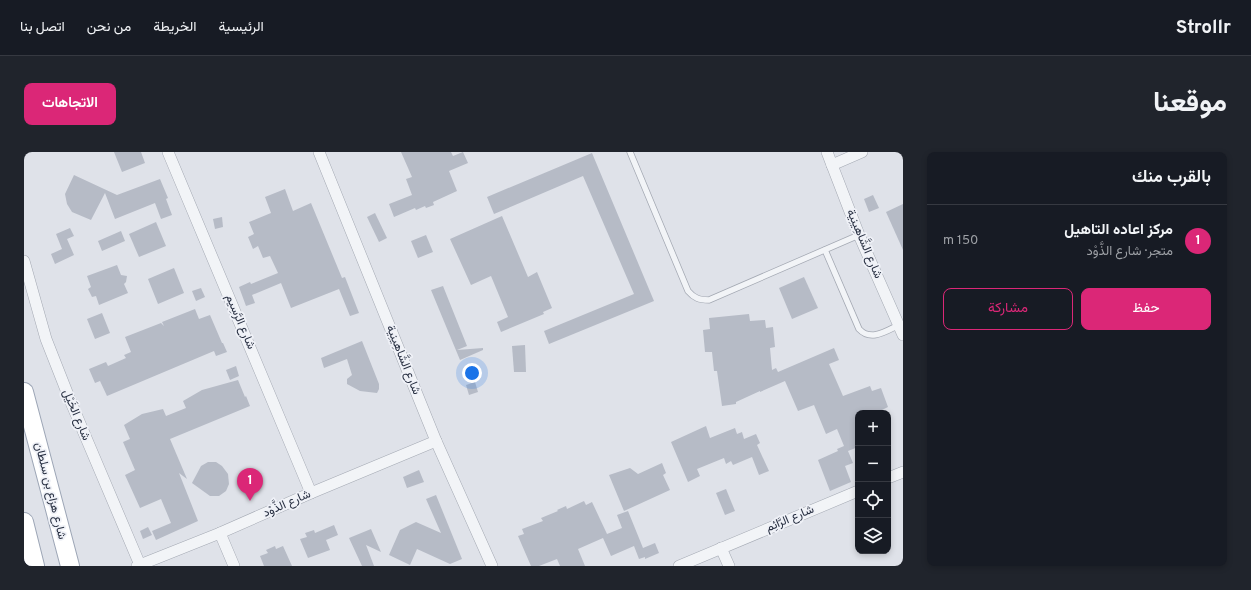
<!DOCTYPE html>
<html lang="ar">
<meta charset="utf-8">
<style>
:root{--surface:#171b24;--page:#20242c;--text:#f1f3f6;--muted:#9ea1a6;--line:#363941;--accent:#db2777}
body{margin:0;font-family:Overpass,Vazirmatn,sans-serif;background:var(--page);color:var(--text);direction:rtl}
.controls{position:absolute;right:12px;bottom:12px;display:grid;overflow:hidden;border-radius:8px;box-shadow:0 2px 6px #0003}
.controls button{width:36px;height:36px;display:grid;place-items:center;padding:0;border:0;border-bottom:1px solid var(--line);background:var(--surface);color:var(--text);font:20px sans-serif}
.you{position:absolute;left:448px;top:221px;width:14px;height:14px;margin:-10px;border:3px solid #fff;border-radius:50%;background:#1a73e8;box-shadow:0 0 0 6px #1a73e833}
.badge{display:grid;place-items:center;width:26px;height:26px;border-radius:50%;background:var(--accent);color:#fff;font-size:13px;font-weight:700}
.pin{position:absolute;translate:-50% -33px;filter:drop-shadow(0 1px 2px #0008)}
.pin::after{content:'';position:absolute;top:21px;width:14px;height:12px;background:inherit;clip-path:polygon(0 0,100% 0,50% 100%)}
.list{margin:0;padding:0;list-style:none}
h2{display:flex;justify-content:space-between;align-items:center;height:52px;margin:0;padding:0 16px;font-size:17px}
h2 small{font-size:13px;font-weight:400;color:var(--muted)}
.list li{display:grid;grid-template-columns:26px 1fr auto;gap:12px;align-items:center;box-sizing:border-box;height:72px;padding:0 16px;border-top:1px solid var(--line)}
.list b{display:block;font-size:15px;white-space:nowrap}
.list p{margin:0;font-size:13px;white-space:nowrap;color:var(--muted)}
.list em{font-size:13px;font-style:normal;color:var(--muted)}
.actions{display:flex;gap:8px;padding:12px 16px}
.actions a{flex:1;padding:9px 0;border:1px solid var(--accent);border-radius:8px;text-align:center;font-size:14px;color:var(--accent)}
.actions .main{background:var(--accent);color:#fff}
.icon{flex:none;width:22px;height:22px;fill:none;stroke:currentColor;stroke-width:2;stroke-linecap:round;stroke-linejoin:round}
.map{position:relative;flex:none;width:879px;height:414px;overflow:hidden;direction:ltr;border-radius:8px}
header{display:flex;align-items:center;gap:24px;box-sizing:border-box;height:56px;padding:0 20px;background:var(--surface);border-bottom:1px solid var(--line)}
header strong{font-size:19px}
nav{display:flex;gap:22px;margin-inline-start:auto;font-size:14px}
.intro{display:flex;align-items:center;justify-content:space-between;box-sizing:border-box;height:96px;padding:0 24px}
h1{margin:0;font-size:28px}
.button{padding:10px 18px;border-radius:8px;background:var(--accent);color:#fff;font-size:14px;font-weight:700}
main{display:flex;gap:24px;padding:0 24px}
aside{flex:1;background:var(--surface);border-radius:8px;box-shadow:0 2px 6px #0003}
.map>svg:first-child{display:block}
</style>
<header>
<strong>Strollr</strong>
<nav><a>الرئيسية</a><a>الخريطة</a><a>من نحن</a><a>اتصل بنا</a></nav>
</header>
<div class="intro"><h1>موقعنا</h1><a class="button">الاتجاهات</a></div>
<main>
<aside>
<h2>بالقرب منك<small></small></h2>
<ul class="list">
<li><span class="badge">1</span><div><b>مركز اعاده التاهيل</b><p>متجر · شارع الذَّوْد</p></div><em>150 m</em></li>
</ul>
<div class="actions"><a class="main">حفظ</a><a>مشاركة</a></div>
</aside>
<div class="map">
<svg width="879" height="414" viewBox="0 0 879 414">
<rect width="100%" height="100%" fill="#dfe2e9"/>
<g fill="#b6bbc6">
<path d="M90,0H117L121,11L98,20Z"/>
<path d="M377,0H427L429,4L439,0L444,11L425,19L433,39L409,50L410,53L402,56L401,54L392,58L391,56L370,65L365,52L388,43L382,27L388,25Z"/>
<path d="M568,1L630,149L525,192L520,179L610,142L559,24L470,62L463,45Z"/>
<path d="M50,23L93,43L136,27L144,46L142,47L148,63L137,67L131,51L91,67L81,41L67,68L48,60L43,52L41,42Z"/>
<path d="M261,37L269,59L287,51L318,126L321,125L335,161L326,164L315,137L267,156L257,131L228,143L231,151L222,154L215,135L226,130L227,132L254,121L246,104L239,106L234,94L229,97L224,85L230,82L225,70L247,61L241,45Z"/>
<path d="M849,43L855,56L845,60L840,47Z"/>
<path d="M879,52V98L862,60Z"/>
<path d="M351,61L363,86L355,90L343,65Z"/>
<path d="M478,64L504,125L513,120L528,156L519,160L520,162L477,180L473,170L484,165L467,124L447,133L426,87Z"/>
<path d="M198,65L199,75L191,77L189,67Z"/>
<path d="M132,70L142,94L115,105L105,82Z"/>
<path d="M46,76L50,84L43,87L50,103L31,112L27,102L38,97L32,82Z"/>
<path d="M97,79L101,89L78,99L74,89Z"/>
<path d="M402,83L409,100L394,106L387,89Z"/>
<path d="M93,113L97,123L103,124L102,130L100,132L104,141L75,153L72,144L68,145L64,137L67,135L63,124Z"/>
<path d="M150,116L160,141L134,152L124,127Z"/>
<path d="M780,125L794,156L768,167L755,136Z"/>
<path d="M419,134L443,194L433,198L459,196V198L436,208L407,138Z"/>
<path d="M177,136L181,145L172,149L168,139Z"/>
<path d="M171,157L175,167L186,163L198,191H199L203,200L192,204L190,199L83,244L76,229L71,231L65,217L82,210L84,214L102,206L100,203L107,200L101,185L137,171L140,174L138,170Z"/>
<path d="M78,161L86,181L71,187L63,167Z"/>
<path d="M725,162L726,169L741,168L742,176L749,175L751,195L746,196L748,218L752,216L754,220L810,196L815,208L805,212L819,244L846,234L848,239L857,236L864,255L856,259V261H834V295L824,299L829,311L821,314L827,330L806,339L794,308L814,299L813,297L820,294L813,277L802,282L790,253L774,259L761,229L736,240V239L712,250V252L698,254L693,219H690L688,200H681L679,178L686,177L685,166Z"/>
<path d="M338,189L355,232V237L353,241L336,239L323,232V227L328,223L323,207L300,216L297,206Z"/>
<path d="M501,193L502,220H490L488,194Z"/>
<path d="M212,214L215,224L206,228L202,218Z"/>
<path d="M214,228L221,245L222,244L226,254L146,287L163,327L155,321L174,369L132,388L128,379L147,371L137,347L116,356L101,323L111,318L99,290L106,287L100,273L118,262L139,257L142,264L162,256L159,249L178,238Z"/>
<path d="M451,230L454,240L445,243L442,233Z"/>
<path d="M682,274L686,286L711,276L713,282L718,280L720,287L732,282L736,291L733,293L745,319L735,323L728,305L709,313L707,309L702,312L700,306L673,317L676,324L664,330L647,290Z"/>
<path d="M184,310H192L198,314L204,322L205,332L202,339L195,344H186L168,331L177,314Z"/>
<path d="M638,311L642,321L639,323L646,338L600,359L585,323L606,316L614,322Z"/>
<path d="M395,318L400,330L383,336L379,325Z"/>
<path d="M702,337L711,359L701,363L692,341Z"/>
<path d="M412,343L438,407L426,412L393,397L386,413L365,403L376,378L392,370L417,381L402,347Z"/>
<path d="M560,349L562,353L568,350L583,382L598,376L593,363L604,359L619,396L631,391L635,401L621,407V405L615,407L610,394L587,404L579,386L554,397L561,414H536L533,407L515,414H507L494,384L500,382L498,377L519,369L517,366L534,359L533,358L542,354L543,357Z"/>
<path d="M310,373L314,383L302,388L306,398L284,406L276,387L283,385L281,381L290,378L291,381Z"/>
<path d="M124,375L128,383L119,387L116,379Z"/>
<path d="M347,377L357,400L342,393L350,414H338L325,386Z"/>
<path d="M251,394L252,397L259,394L268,414H240L236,404L244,401L242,398Z"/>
</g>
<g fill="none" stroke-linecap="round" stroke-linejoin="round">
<g stroke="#a4a9b3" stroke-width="7">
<g id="service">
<path d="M606,0L664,139C670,146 675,148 685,148L835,83"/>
<path d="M801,98L835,177C847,190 862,179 875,173"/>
</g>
</g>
<g stroke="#a4a9b3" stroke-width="12">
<g id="minor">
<path d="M144,0L287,341"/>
<path d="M295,0L412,289L468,414"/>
<path d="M803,0L835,83L879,183"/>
<path d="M808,13L838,0"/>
<path d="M0,109L22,187L46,248L116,413"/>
<path d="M864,326L879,320"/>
<path d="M196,381L210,414"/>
<path d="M697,396L705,414"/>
<path d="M113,414L196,381L287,341L412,289"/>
<path d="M655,414L834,339"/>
</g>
</g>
<g stroke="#9da6b6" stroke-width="20">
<g id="primary">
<path d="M0,240L46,414"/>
<path d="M0,370L11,414"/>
</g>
</g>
<use href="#service" stroke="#f2f4f7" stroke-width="5.5"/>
<use href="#minor" stroke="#f2f4f7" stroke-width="11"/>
<use href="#primary" stroke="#fff" stroke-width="18"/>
</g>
<g text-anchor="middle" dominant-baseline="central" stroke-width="3.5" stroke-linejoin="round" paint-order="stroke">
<g font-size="12" fill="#272f41" stroke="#eff1f7">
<text transform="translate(840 92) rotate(67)">شارع الشَّاهِينِية</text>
<text transform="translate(216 170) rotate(67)">شارع الرَّسِيم</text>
<text transform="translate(379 208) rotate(68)">شارع الشَّاهِينِية</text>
<text transform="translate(52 263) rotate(67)">شارع الخَيْل</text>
<text transform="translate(26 339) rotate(76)">شارع هزاع بن سلطان</text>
<text transform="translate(263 352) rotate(-24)">شارع الذَّوْد</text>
<text transform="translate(766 367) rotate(-23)">شارع الرَّائِم</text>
</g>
</g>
</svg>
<div class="controls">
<button>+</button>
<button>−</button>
<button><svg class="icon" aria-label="locate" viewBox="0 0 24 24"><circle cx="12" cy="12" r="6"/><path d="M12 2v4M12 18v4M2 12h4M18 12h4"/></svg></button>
<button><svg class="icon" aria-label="layers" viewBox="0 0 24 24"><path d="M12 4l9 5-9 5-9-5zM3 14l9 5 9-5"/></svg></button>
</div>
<div class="you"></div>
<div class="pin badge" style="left:226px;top:349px">1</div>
</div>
</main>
